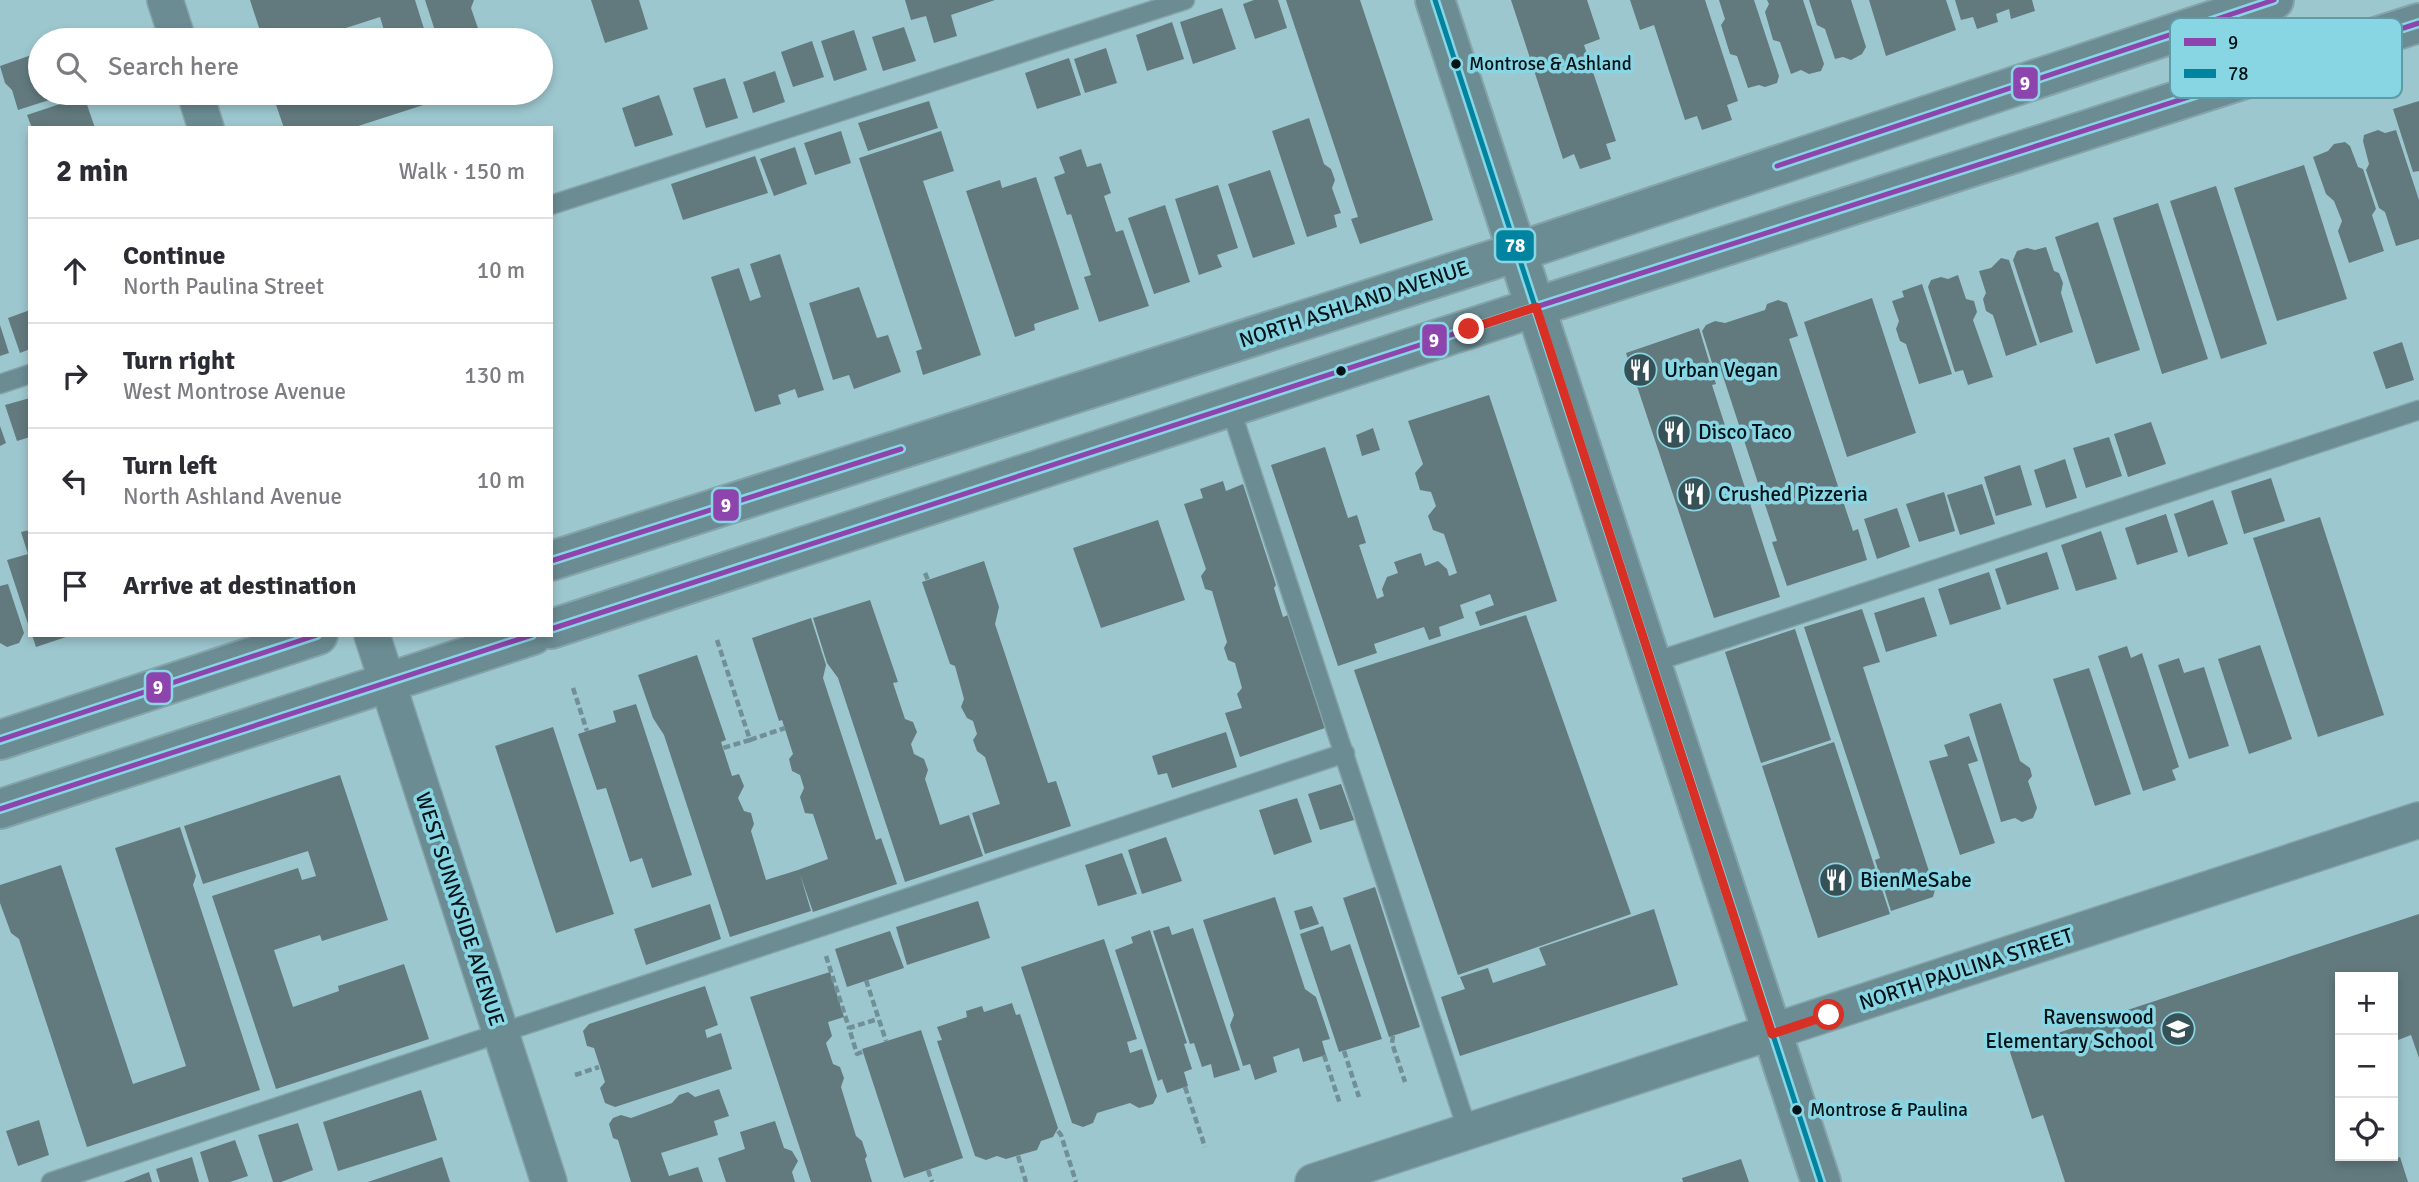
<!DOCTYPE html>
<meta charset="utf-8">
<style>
:root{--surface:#fff;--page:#f7f7f7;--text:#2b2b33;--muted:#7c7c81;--line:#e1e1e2}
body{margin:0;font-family:Signika,sans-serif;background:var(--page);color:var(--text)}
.controls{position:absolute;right:21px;bottom:21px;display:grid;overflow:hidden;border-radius:0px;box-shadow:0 4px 10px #0003}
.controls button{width:63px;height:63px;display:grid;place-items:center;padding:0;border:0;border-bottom:2px solid var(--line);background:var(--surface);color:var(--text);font:35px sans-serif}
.stop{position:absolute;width:21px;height:21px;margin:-16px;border:5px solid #d93025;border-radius:50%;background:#fff}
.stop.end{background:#d93025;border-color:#fff;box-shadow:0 2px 7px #0008}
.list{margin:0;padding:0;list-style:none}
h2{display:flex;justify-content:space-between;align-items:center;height:91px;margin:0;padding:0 28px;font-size:30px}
h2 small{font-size:23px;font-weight:400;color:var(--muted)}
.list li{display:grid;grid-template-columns:46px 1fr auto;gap:21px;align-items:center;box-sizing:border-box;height:105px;padding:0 28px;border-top:2px solid var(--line)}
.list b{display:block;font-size:26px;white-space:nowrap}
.list p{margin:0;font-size:23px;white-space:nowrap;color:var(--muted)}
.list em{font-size:23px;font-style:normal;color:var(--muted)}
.icon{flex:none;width:38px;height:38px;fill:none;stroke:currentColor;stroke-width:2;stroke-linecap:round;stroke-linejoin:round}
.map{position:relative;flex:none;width:2419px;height:1182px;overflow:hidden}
.search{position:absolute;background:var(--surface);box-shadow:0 4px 10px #0003;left:28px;top:28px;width:525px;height:77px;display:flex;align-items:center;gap:18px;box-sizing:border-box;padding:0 24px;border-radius:38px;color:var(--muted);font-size:26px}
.panel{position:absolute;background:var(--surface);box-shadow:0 4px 10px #0003;left:28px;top:126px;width:525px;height:511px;border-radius:0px}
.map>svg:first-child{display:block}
</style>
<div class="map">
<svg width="2419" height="1182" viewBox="0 0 2419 1182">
<rect width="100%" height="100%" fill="#9dc7cf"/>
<g fill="#627a7e">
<path d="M250,0H415L425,32L401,40H387L380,17L309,40H263Z"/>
<path d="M425,0H474L471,8L482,40H438Z"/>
<path d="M591,0H639L648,29L605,43Z"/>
<path d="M905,0H995L951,15L957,36L934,43L926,16L911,20Z"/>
<path d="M1254,0H1278L1287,28L1255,39L1243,4Z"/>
<path d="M1286,0H1360L1433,220L1360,244L1351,219L1358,217Z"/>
<path d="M1511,0H1587L1600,39L1584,45L1616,141L1606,144L1611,159L1580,169L1574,154L1563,159Z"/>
<path d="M1630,0H1705L1738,101L1727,105L1732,120L1702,130L1697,116L1685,120L1654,25L1640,30Z"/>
<path d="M1719,0H1754L1779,76L1777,83L1765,87L1759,85L1748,88L1737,56L1730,54L1721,25L1725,19Z"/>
<path d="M1767,0H1803L1824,64L1821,71L1809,74L1801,70L1791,74L1780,42L1773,40L1765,12L1769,4Z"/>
<path d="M1809,0H1851L1866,47L1862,54L1851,60L1843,57L1835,59L1825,29L1817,25Z"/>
<path d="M1869,0H1946L1956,30L1886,56Z"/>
<path d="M1955,0H2032L2035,11L2011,19L2009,9L1996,14L1998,22L1977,29L1973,17L1961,20Z"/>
<path d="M1222,8L1236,49L1193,64L1180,22Z"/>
<path d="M1172,22L1184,59L1147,71L1136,35Z"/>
<path d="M904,27L916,61L883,71L872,37Z"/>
<path d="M854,30L867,70L834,81L821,41Z"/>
<path d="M812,41L824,77L793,87L781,52Z"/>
<path d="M1106,48L1117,83L1085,93L1074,59Z"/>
<path d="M40,52V93H71L18,110L12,90L5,83L0,66Z"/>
<path d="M1069,58L1081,95L1037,109L1025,73Z"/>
<path d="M775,71L785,102L753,113L743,82Z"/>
<path d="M725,78L738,118L706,128L693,88Z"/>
<path d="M272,93H443L445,98L352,128H284Z"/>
<path d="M659,95L673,135L635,147L622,108Z"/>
<path d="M84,96L95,128H32L27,115Z"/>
<path d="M929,101L938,128L868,151L858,123Z"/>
<path d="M2419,101V171L2413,172L2393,109Z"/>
<path d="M1309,118L1324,164L1331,169L1335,180L1332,188L1341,213L1334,215L1337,227L1307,237L1272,131Z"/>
<path d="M2378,130L2385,133L2396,130L2419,200V239L2396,246L2385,212L2379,208L2366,170L2369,164L2363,141L2364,135Z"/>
<path d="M841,131L851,163L815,175L804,143Z"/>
<path d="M941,131L954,171L923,181L981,355L923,375L916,351L922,349L859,158Z"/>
<path d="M2345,142L2350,146L2358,167L2363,169L2376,209L2372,215L2384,251L2349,263L2338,231L2342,221L2334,201L2326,194L2313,157L2328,151L2334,144Z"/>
<path d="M795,147L807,184L774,196L760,159Z"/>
<path d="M1081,149L1087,167L1101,163L1111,193L1104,196L1116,232L1123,230L1149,306L1099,322L1084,277L1091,275L1071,214L1067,215L1054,177L1065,173L1059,157Z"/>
<path d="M755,156L768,193L683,220L671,184Z"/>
<path d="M2304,165L2347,299L2277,321L2234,188Z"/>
<path d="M1270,170L1295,244L1253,258L1228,184Z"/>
<path d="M1036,177L1079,309L1034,324L1035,330L1015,337L966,191L1000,180L1002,188Z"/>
<path d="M1218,185L1238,248L1217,255L1222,267L1199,275L1175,199Z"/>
<path d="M2216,186L2267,344L2221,359L2170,201Z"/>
<path d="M2158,203L2208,359L2162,374L2113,218Z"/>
<path d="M1165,205L1190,282L1154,294L1128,218Z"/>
<path d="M2098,222L2140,350L2096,364L2055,237Z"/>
<path d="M2046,247L2054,271L2059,273L2063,283L2061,293L2073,332L2040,343L2013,260L2017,251L2027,248L2035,250Z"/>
<path d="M780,254L824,390L798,398L795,389L778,395L781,404L755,412L711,277L739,268L750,301L761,297L750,264Z"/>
<path d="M2001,258L2009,260L2037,345L2006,356L1993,315L1986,311L1983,299L1986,293L1979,271L1991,268Z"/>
<path d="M1958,275L1966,299L1974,301L1977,312L1973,320L1993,377L1968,385L1963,370L1955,372L1928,287L1931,280L1941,277L1948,279Z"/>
<path d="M1922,284L1952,374L1919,384L1906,344L1900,341L1896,329L1899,321L1892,301L1904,297L1902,291Z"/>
<path d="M859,287L877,338L888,335L901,372L854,389L849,375L833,380L809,303Z"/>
<path d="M1872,298L1916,433L1847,457L1804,322Z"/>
<path d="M1778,300L1787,303L1798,336L1789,339L1853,531L1858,529L1867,560L1787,586L1772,542L1777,541L1719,364L1713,366L1702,331L1706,325L1715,321L1725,323L1765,310L1767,304Z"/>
<path d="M30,310V349L20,353L8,318Z"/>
<path d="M0,325L9,353L0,356Z"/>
<path d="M1699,328L1716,384L1712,385L1780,597L1714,618L1626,353Z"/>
<path d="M2402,342L2414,380L2386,389L2373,352Z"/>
<path d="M1489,395L1557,601L1480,626L1475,612L1494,605L1490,594L1460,605L1464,618L1439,627L1441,636L1429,640L1424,627L1374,644L1377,653L1338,666L1271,465L1325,447L1348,518L1357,515L1366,543L1359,545L1377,599L1384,596L1382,589L1387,577L1398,573L1394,562L1421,553L1425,566L1438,561L1447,569L1449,576L1457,573L1444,534L1433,530L1428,516L1436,506L1431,492L1420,490L1415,473L1423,464L1408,421Z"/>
<path d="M30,398V437L17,441L5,405Z"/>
<path d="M2151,422L2166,464L2128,477L2114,434Z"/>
<path d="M0,426L6,443L0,446Z"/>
<path d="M1373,428L1380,450L1362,456L1356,435Z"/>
<path d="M2109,437L2122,476L2086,488L2073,448Z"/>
<path d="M2065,459L2077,498L2046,508L2034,470Z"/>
<path d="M2020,465L2032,505L1996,516L1984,477Z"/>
<path d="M2271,478L2285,521L2244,534L2231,491Z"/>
<path d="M1223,481L1226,491L1243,484L1276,585L1274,588L1283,617L1288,615L1325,728L1240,757L1225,713L1242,708L1237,694L1242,688L1235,663L1228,660L1224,648L1227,642L1212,591L1205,589L1201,576L1206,569L1184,504L1203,498L1200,489Z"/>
<path d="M1982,484L1995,524L1960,535L1947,495Z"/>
<path d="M1944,492L1955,531L1919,542L1906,504Z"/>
<path d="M2213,500L2228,544L2188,557L2174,514Z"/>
<path d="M1897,508L1910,547L1877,559L1864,519Z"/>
<path d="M2166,514L2178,552L2137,565L2125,528Z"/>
<path d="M2320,517L2384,715L2318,737L2253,538Z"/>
<path d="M1158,520L1185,600L1101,628L1073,548Z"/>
<path d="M30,530V627H29L7,560L28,554L21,532Z"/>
<path d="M2101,531L2117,579L2076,591L2061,545Z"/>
<path d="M2047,552L2059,589L2007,605L1995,569Z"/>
<path d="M984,561L999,607L995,624L1048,783L1056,781L1071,826L985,854L972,813L1000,804L985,757L977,751L973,740L977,734L973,721L967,718L961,707L964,699L955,666L950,664L922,582Z"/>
<path d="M1989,572L2001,609L1950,625L1938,589Z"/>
<path d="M8,584L24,633L19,643L7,647L0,643V586Z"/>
<path d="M1924,597L1937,636L1886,652L1874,613Z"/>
<path d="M870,600L898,682L893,683L905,719L913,722L917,732L911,744L914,754L924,759L928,770L925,779L940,825L969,815L983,856L905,882L838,678L827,663L813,618Z"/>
<path d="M1862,609L1880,662L1863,667L1935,890L1933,897L1891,911L1875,860L1880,858L1804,627Z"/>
<path d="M1526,615L1631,914L1458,975L1354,670Z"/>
<path d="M811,618L826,665L823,678L876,840L881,838L897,884L813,912L800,874L811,911L730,937L664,735L653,718L638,675L697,655L726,740L721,742L732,776L739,774L744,786L738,798L744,811L751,813L754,824L751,831L766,880L798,870L828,859L813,814L805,813L800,797L804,788L800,775L792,771L789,759L793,754L782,720L779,721L752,638Z"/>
<path d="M1795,629L1831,740L1761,763L1725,652Z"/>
<path d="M32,635H69V636L36,647Z"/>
<path d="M2260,645L2292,739L2249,754L2218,659Z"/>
<path d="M2127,646L2131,658L2142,653L2179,767L2172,770L2176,780L2143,791L2098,656Z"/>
<path d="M2179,658L2184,673L2204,667L2229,746L2189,759L2158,665Z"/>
<path d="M2089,668L2131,794L2095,806L2053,679Z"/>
<path d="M2001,703L2020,761L2030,768L2032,776L2028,781L2037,808L2033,818L2022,822L2015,818L2001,822L1969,714Z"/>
<path d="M636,704L692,875L652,888L642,858L630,862L606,788L597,790L578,734L616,722L613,711Z"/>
<path d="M553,727L614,914L556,933L495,746Z"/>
<path d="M1226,732L1237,767L1172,788L1167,773L1158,775L1152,756Z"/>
<path d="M1969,736L1978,761L1968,764L1995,843L1960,855L1929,761L1948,756L1944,745Z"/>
<path d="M1834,742L1890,914L1818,938L1762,766Z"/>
<path d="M340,775L388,920L322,941L320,935L274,950L293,1007L339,991L338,986L404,964L429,1039L276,1089L212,896L298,868L302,880L316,876L308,851L203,884L184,826Z"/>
<path d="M1341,784L1354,820L1320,830L1308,794Z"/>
<path d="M1297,798L1312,842L1274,855L1259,810Z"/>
<path d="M180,827L196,876L193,885L260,1090L87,1147L19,939L11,933L0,903V885L61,865L133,1084L186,1066L115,848Z"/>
<path d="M1166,837L1182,881L1142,894L1128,850Z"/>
<path d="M1122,853L1137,894L1098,906L1085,865Z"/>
<path d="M1375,887L1420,1027L1389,1037L1343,898Z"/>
<path d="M1275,897L1305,989L1316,997L1330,1039L1322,1041L1326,1055L1303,1062L1299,1048L1273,1057L1277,1072L1255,1080L1250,1064L1243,1066L1230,1025L1234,1015L1203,920Z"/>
<path d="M978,901L990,938L907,965L896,927Z"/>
<path d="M710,904L721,939L646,965L634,929Z"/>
<path d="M1312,906L1319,924L1300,930L1294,911Z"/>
<path d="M1654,909L1678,985L1460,1056L1441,997L1465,989L1460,977L1488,968L1493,983L1546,965L1539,948Z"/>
<path d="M2419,914V1058L2411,1035L2393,1042V977H2340V1039L2338,1040L2340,1047V1156H2388L2390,1160L2400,1157L2408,1182H2065L2043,1115L2032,1119L2009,1049Z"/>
<path d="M1169,926L1172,935L1193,928L1240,1070L1214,1078L1211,1064L1202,1067L1194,1043L1190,1044L1153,931Z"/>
<path d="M1323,926L1331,951L1350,944L1382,1039L1339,1052L1300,934Z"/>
<path d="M1150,930L1187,1043L1184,1044L1192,1069L1184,1072L1188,1086L1167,1093L1162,1079L1158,1081L1115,950L1133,943L1131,937Z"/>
<path d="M890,931L904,968L847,987L835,949Z"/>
<path d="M1104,939L1137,1039L1127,1042L1130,1053L1142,1049L1157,1096L1153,1104L1139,1108L1130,1103L1097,1113L1093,1123L1083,1127L1072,1123L1021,967Z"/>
<path d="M830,972L844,1017L828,1022L832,1036L826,1043L833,1064L840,1067L844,1078L841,1087L856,1136L862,1141L867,1156L865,1159L872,1182H811L750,997Z"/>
<path d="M705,986L718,1025L705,1030L707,1038L721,1033L732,1069L615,1107L605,1103L600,1088L605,1082L594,1048L587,1046L583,1031L589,1024Z"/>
<path d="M1012,1003L1016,1015L1020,1014L1058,1128L1053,1137L1041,1141L1037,1150L1006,1159L997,1156L986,1160L975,1156L937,1041L942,1040L937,1027L967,1017L966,1011L982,1006L984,1012Z"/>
<path d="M921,1030L963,1158L904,1178L862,1049Z"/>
<path d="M719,1089L729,1116L714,1121L718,1135L661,1153L669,1176L698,1167L703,1182H631L618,1140L613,1138L609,1124L613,1118L621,1115L631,1118L672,1103L679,1095L688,1092L695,1097Z"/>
<path d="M421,1090L437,1140L338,1171L323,1122Z"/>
<path d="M39,1120L49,1155L18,1166L6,1131Z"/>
<path d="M775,1121L784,1148L792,1151L798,1161L792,1172L795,1182H726L718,1158L745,1149L740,1132Z"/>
<path d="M298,1123L313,1170L281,1182H273L258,1135Z"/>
<path d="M235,1140L248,1176L230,1182H209L200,1152Z"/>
<path d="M192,1157L199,1182H160L156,1169Z"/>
<path d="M442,1157L450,1182H368Z"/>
<path d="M1741,1159L1749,1182H1683L1682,1178Z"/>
<path d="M149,1172L152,1182H123Z"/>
</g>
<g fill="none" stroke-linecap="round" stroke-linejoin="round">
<g stroke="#85a4aa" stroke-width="21">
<g id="service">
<path d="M551,205L1185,0"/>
<path d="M0,384L30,374"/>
<path d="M1230,407L1468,1132"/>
<path d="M1651,663L2419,410"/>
<path d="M51,1182L1345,753"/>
</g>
</g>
<g stroke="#85a4aa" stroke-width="38">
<g id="minor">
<path d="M165,0L178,40"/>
<path d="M195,93L206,128"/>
<path d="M372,635L549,1182"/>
<path d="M1313,1182L2419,820"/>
</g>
</g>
<g stroke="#85a4aa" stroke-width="42">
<g id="secondary">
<path d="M1435,0L1821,1182"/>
<path d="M551,561L1517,252L2274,0"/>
<path d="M551,629L1536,307L2419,23"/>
<path d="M0,740L318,635"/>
<path d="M0,809L533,635"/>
</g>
</g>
<g stroke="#719096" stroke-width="4.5" stroke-dasharray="7 3.5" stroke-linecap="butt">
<path d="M925,573L928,580"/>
<path d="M717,640L750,740L723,748"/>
<path d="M573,688L587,731"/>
<path d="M750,740L785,728"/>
<path d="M826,956L849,1028"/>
<path d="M866,980L886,1041"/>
<path d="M1393,1036L1392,1043L1405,1082"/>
<path d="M1344,1051L1359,1097"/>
<path d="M862,1052L857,1054L849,1028L878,1019"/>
<path d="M1324,1055L1340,1104"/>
<path d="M575,1075L599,1067"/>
<path d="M1185,1087L1205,1147"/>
<path d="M1058,1131L1061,1135L1076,1182"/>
<path d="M1018,1156L1026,1182"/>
<path d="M928,1170L932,1182"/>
</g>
<use href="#service" stroke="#6a8c92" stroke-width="18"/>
<use href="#minor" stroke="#6a8c92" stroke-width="35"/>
<use href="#secondary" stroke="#6b8c93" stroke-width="38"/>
<g stroke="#88d5e4" stroke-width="10">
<g id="bus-1">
<path d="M1777,166L2274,0"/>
<path d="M551,561L901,449"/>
<path d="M551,629L1536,307L2419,23"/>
<path d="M0,740L317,635"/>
<path d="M0,809L532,635"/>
</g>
</g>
<g stroke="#88d5e4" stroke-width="10">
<path id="bus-2" d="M1435,0L1821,1182"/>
</g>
<use href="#bus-1" stroke="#8e44ad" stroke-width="5"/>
<use href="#bus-2" stroke="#0084a0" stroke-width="5"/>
</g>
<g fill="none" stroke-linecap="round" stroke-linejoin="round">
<path stroke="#d93025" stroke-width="9" d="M1469,329L1536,307L1772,1034L1829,1015"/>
</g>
<defs>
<g id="restaurant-disc" transform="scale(1.75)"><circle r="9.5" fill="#375257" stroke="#88d5e4"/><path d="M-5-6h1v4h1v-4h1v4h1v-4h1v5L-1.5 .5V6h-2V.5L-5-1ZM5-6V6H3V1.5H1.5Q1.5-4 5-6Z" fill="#fff"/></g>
<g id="school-disc" transform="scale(1.75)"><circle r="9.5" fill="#375257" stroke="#88d5e4"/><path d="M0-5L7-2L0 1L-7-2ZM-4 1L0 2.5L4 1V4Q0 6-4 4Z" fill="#fff"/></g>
</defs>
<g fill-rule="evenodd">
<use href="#restaurant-disc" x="1640" y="370"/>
<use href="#restaurant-disc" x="1674" y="432"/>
<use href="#restaurant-disc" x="1694" y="494"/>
<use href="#restaurant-disc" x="1836" y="880"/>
<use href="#school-disc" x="2178" y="1029"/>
</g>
<g fill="#001317" stroke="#88d5e4" stroke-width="2.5">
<circle cx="1456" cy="64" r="6"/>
<circle cx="1341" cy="371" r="6"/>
<circle cx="1797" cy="1110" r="6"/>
</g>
<g text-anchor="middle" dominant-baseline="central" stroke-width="7" stroke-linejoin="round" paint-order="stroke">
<g font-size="19" fill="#001317" stroke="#88d5e4" text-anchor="start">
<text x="1469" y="64">Montrose &amp; Ashland</text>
<text x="1810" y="1110">Montrose &amp; Paulina</text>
</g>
<g font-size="21" fill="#001317" stroke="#88d5e4">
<text transform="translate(1354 304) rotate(-18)">NORTH ASHLAND AVENUE</text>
<text transform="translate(460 909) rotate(72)">WEST SUNNYSIDE AVENUE</text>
<text transform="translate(1966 969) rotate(-18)">NORTH PAULINA STREET</text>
</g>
<g font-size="21" fill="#001317" stroke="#88d5e4" text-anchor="start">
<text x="1664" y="370">Urban Vegan</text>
<text x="1698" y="432">Disco Taco</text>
<text x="1718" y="494">Crushed Pizzeria</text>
<text x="1860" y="880">BienMeSabe</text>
<text x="2154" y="1017" text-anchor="end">Ravenswood<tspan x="2154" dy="24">Elementary School</tspan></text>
</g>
</g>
<rect x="2170" y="18" width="232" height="80" rx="10" fill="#88d5e4" stroke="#5f9ba6" stroke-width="2"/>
<rect x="2184" y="38" width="32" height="8" fill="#8e44ad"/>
<rect x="2184" y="69" width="32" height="9" fill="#0084a0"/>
<g font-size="19" fill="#001317">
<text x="2228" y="49">9</text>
<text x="2228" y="80">78</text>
</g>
<g stroke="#88d5e4" stroke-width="2.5">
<rect x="2012" y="66" width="27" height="34" rx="7" fill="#8e44ad"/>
<rect x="1495" y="229" width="40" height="33" rx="7" fill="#0084a0"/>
<rect x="1421" y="323" width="27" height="34" rx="7" fill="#8e44ad"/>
<rect x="712" y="488" width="28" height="34" rx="7" fill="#8e44ad"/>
<rect x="145" y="671" width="27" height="33" rx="7" fill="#8e44ad"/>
</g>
<g font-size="19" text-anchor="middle" font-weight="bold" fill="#fff">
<text x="2025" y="90">9</text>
<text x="1515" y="252">78</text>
<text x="1434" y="347">9</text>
<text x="726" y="512">9</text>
<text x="158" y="694">9</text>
</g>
</svg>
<div class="controls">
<button>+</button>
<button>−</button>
<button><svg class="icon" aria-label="locate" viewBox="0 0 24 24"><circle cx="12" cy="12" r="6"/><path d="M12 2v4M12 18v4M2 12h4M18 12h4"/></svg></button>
</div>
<div class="stop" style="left:1829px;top:1015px"></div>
<div class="stop end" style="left:1469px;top:329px"></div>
<div class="search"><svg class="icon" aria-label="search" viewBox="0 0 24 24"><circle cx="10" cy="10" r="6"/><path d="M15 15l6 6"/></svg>Search here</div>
<section class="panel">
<h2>2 min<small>Walk · 150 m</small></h2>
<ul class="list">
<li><svg class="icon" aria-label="ahead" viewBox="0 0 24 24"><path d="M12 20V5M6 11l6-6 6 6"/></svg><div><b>Continue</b><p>North Paulina Street</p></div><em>10 m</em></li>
<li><svg class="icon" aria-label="right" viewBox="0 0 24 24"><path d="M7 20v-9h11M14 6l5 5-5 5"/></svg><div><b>Turn right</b><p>West Montrose Avenue</p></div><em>130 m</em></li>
<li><svg class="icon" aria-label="left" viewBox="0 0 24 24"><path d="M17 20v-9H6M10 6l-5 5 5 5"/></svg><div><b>Turn left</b><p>North Ashland Avenue</p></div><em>10 m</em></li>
<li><svg class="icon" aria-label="arrive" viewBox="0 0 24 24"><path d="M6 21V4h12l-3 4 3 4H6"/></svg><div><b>Arrive at destination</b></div></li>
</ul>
</section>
</div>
